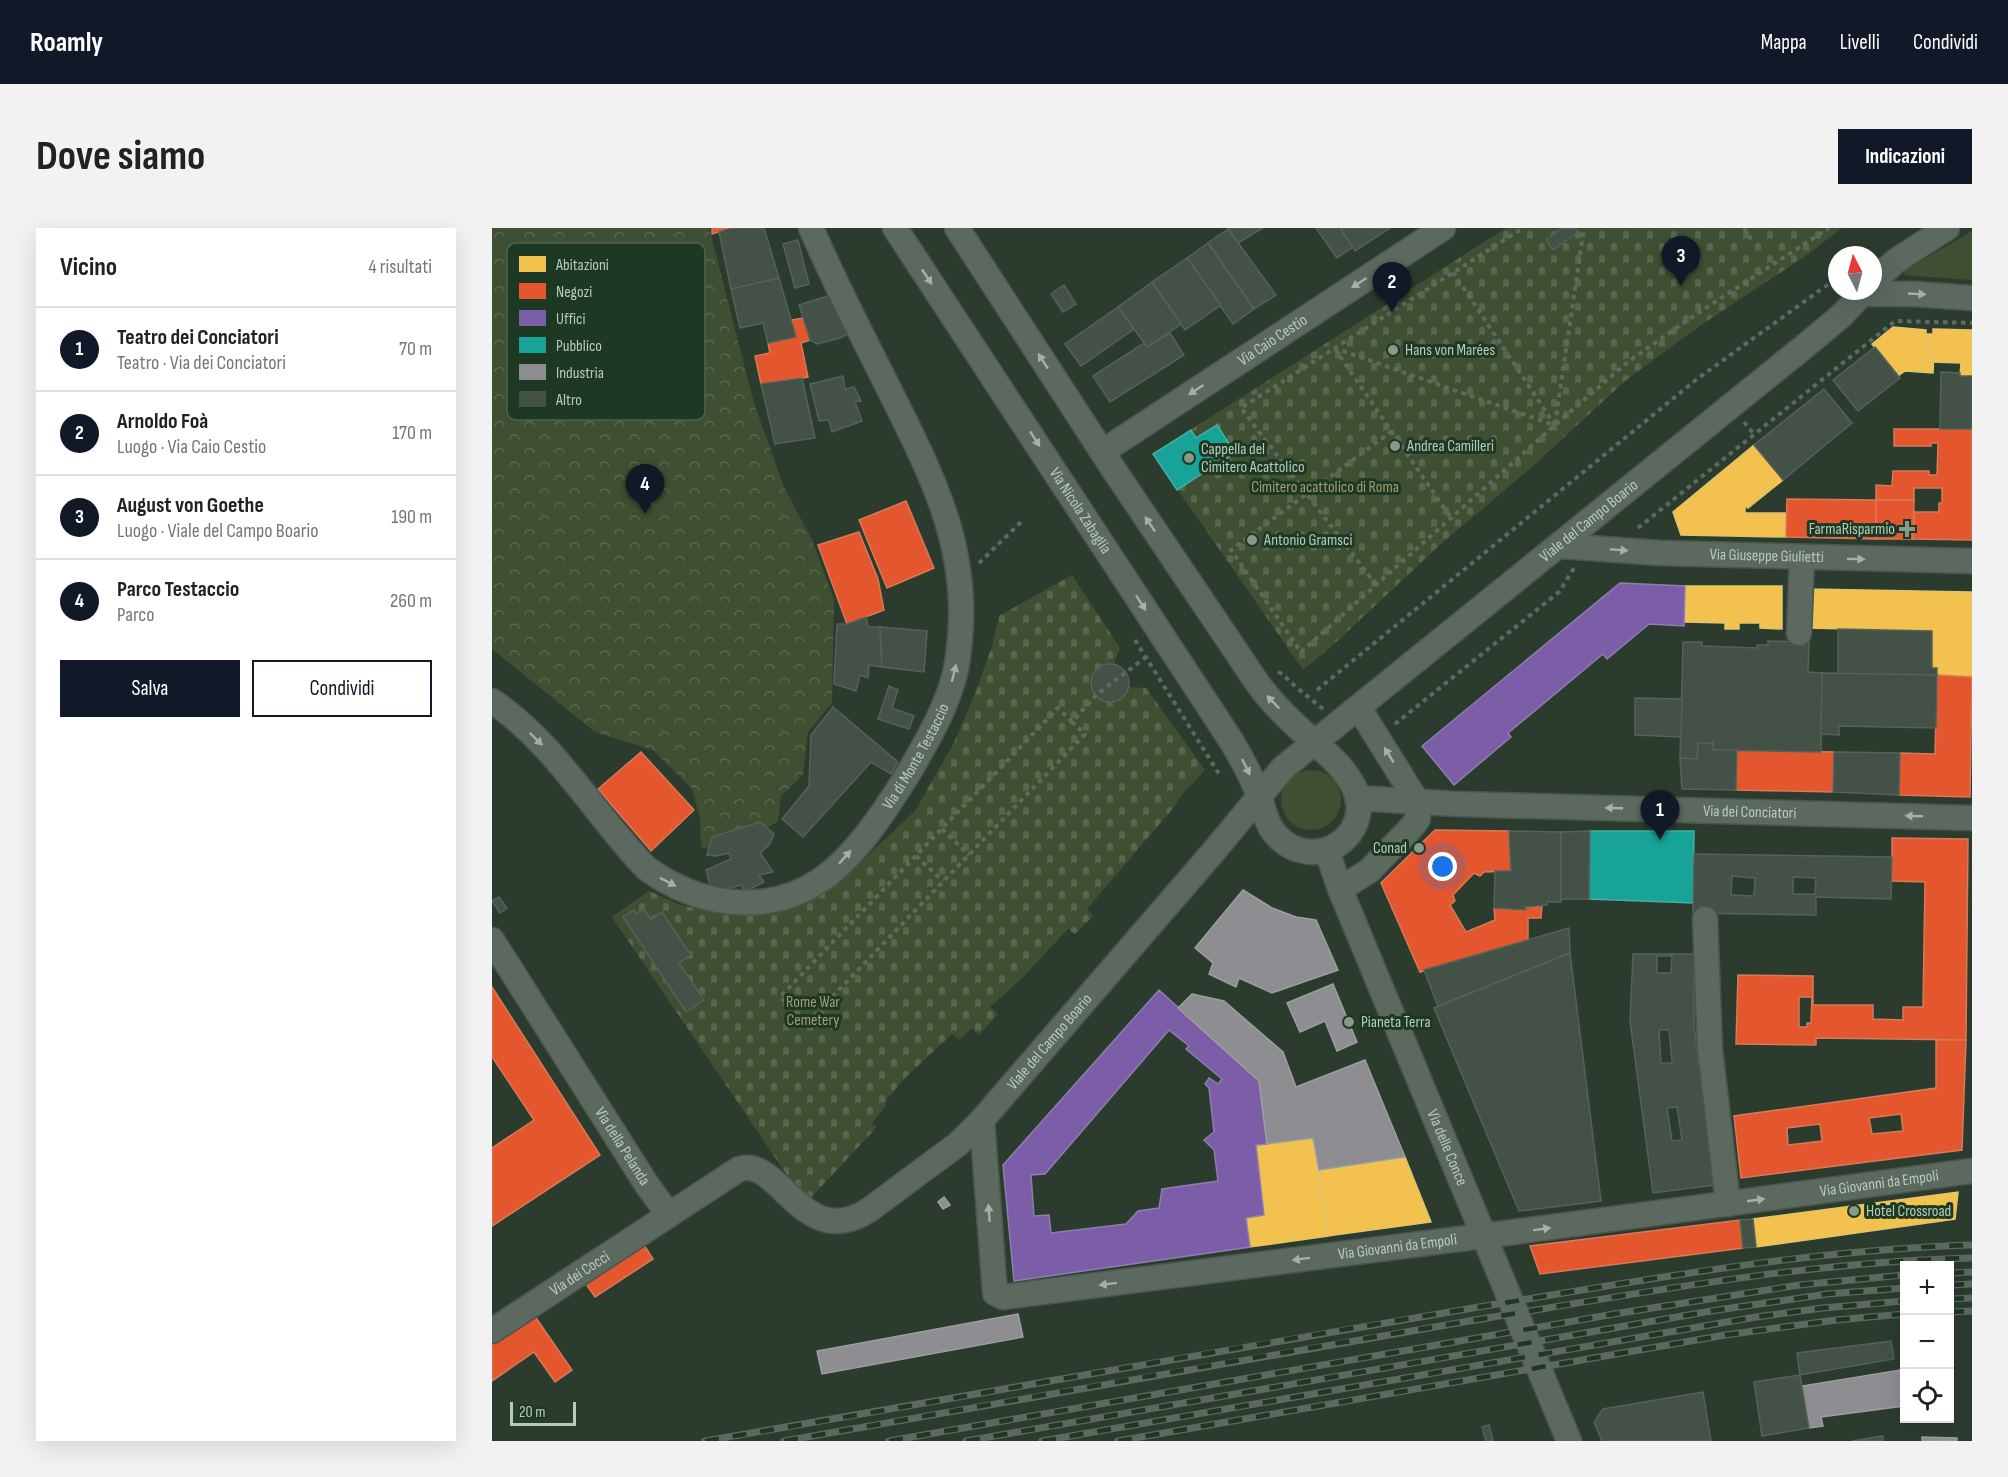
<!DOCTYPE html>
<html lang="it">
<meta charset="utf-8">
<style>
:root{--surface:#fff;--page:#f2f2f2;--text:#222;--muted:#767676;--line:#e0e0e0;--accent:#111827}
body{margin:0;font-family:"Sofia Sans Condensed",sans-serif;background:var(--page);color:var(--text)}
.controls{position:absolute;right:18px;bottom:18px;display:grid;overflow:hidden;border-radius:0px;box-shadow:0 6px 24px #0002}
.controls button{width:54px;height:54px;display:grid;place-items:center;padding:0;border:0;border-bottom:2px solid var(--line);background:var(--surface);color:var(--text);font:30px sans-serif}
.compass{position:absolute;left:1336px;top:18px;width:54px;height:54px;border-radius:50%;background:var(--surface);box-shadow:0 6px 24px #0002;rotate:354deg}
.scale{position:absolute;left:18px;bottom:15px;width:66px;box-sizing:border-box;padding-left:6px;border:3px solid #b6ccbb;border-top:0;font-size:16px;line-height:21px;white-space:nowrap;color:#b6ccbb;-webkit-text-stroke:4px #1d3823;paint-order:stroke}
.you{position:absolute;left:951px;top:639px;width:21px;height:21px;margin:-15px;border:4px solid #fff;border-radius:50%;background:#1a73e8;box-shadow:0 0 0 9px #1a73e833}
.badge{display:grid;place-items:center;width:39px;height:39px;border-radius:50%;background:var(--accent);color:#fff;font-size:20px;font-weight:700}
.pin{position:absolute;translate:-50% -50px;filter:drop-shadow(0 2px 3px #0008)}
.pin::after{content:'';position:absolute;top:32px;width:21px;height:18px;background:inherit;clip-path:polygon(0 0,100% 0,50% 100%)}
.list{margin:0;padding:0;list-style:none}
h2{display:flex;justify-content:space-between;align-items:center;height:78px;margin:0;padding:0 24px;font-size:26px}
h2 small{font-size:20px;font-weight:400;color:var(--muted)}
.list li{display:grid;grid-template-columns:39px 1fr auto;gap:18px;align-items:center;box-sizing:border-box;height:84px;padding:0 24px;border-top:2px solid var(--line)}
.list b{display:block;font-size:22px;white-space:nowrap}
.list p{margin:0;font-size:20px;white-space:nowrap;color:var(--muted)}
.list em{font-size:20px;font-style:normal;color:var(--muted)}
.actions{display:flex;gap:12px;padding:18px 24px}
.actions a{flex:1;padding:14px 0;border:2px solid var(--accent);border-radius:0px;text-align:center;font-size:21px;color:var(--accent)}
.actions .main{background:var(--accent);color:#fff}
.icon{flex:none;width:33px;height:33px;fill:none;stroke:currentColor;stroke-width:2;stroke-linecap:round;stroke-linejoin:round}
.map{position:relative;flex:none;width:1480px;height:1213px;overflow:hidden;border-radius:0px}
header{display:flex;align-items:center;gap:36px;box-sizing:border-box;height:84px;padding:0 30px;background:var(--accent);color:#fff}
header strong{font-size:28px}
nav{display:flex;gap:33px;margin-inline-start:auto;font-size:21px}
.intro{display:flex;align-items:center;justify-content:space-between;box-sizing:border-box;height:144px;padding:0 36px}
h1{margin:0;font-size:42px}
.button{padding:15px 27px;border-radius:0px;background:var(--accent);color:#fff;font-size:21px;font-weight:700}
main{display:flex;gap:36px;padding:0 36px}
aside{flex:1;background:var(--surface);border-radius:0px;box-shadow:0 6px 24px #0002}
.map>svg:first-child{display:block}
</style>
<header>
<strong>Roamly</strong>
<nav><a>Mappa</a><a>Livelli</a><a>Condividi</a></nav>
</header>
<div class="intro"><h1>Dove siamo</h1><a class="button">Indicazioni</a></div>
<main>
<aside>
<h2>Vicino<small>4 risultati</small></h2>
<ul class="list">
<li><span class="badge">1</span><div><b>Teatro dei Conciatori</b><p>Teatro · Via dei Conciatori</p></div><em>70 m</em></li>
<li><span class="badge">2</span><div><b>Arnoldo Foà</b><p>Luogo · Via Caio Cestio</p></div><em>170 m</em></li>
<li><span class="badge">3</span><div><b>August von Goethe</b><p>Luogo · Viale del Campo Boario</p></div><em>190 m</em></li>
<li><span class="badge">4</span><div><b>Parco Testaccio</b><p>Parco</p></div><em>260 m</em></li>
</ul>
<div class="actions"><a class="main">Salva</a><a>Condividi</a></div>
</aside>
<div class="map">
<svg width="1480" height="1213" viewBox="0 0 1480 1213">
<defs>
<pattern id="forest-crowns" width="20" height="18" patternUnits="userSpaceOnUse" patternTransform="scale(1.5)"><rect width="20" height="18" fill="#3f5032"/><path d="M2 6a3 3 0 1 1 6 0M12 15a3 3 0 1 1 6 0" fill="none" stroke="#58684e"/></pattern>
<pattern id="cemetery-stones" width="16" height="16" patternUnits="userSpaceOnUse" patternTransform="scale(1.5)"><rect width="16" height="16" fill="#3f5032"/><path d="M2 7V4a2 2 0 0 1 4 0v3zM10 15v-3a2 2 0 0 1 4 0v3z" fill="#58684e"/></pattern>
</defs>
<rect width="100%" height="100%" fill="#2b3c2f"/>
<g fill="#3f5032">
<path d="M1480,3V52L1413,47L1412,43Z"/>
<circle cx="819" cy="572" r="30"/>
</g>
<path fill="url(#forest-crowns)" d="M0,0H217L262,175L292,259L320,312L342,371L340,475L316,504L311,547L289,568L286,594L273,600L242,601L223,623L209,619L208,590L200,561L161,522L103,504L0,421Z"/>
<g fill="url(#cemetery-stones)">
<path d="M1014,0H1350L1312,29L1206,99L1133,153L1041,238L949,316L841,417L811,442L661,226Z"/>
<path d="M580,347L628,420L622,436C632,440 637,448 636,459L654,460L713,542L686,571L683,578L595,681L601,688L583,706L576,701L530,750L498,779L506,786L487,807L480,800L467,812L460,806L411,852L395,871L393,879L380,895L385,899L314,975L120,689L157,663L191,678L233,685L332,657L375,628L423,583L463,513L484,463L500,418L507,388Z"/>
</g>
<g fill="#f2c14e" stroke="#e0c46f" stroke-width="1.5">
<path d="M1401,99L1434,102V123L1442,124L1441,145L1413,143L1406,148L1380,116Z"/>
<path d="M1441,101L1480,102V148H1468L1469,135L1441,134L1442,124L1434,123V106H1441Z"/>
<path d="M1262,217L1291,252L1256,280L1253,278V285H1295L1294,309L1189,307L1181,284Z"/>
<path d="M1193,358H1290V401L1268,400V395H1247V401H1233V395L1193,394Z"/>
<path d="M1316,361L1480,364V449L1445,447V440H1440V403L1316,400Z"/>
<path d="M821,910L836,1008L758,1019L754,990L772,987L764,917Z"/>
<path d="M913,929L939,994L836,1008L827,942Z"/>
<path d="M1466,964L1463,991L1264,1019L1261,991Z"/>
</g>
<g fill="#e4572e" stroke="#d67a58" stroke-width="1.5" fill-rule="evenodd">
<path d="M220,0H240L220,6Z"/>
<path d="M311,90L318,112L309,115L316,149L269,156L263,128L278,125L276,115L304,109L299,92Z"/>
<path d="M1402,201H1480V312L1421,311L1422,284H1447V275H1450V260H1422V272H1384V257L1400,258L1401,243H1437V247H1445L1446,215H1439V218H1402Z"/>
<path d="M1295,271L1384,272V311L1294,309Z"/>
<path d="M1384,272H1422L1421,311H1384Z"/>
<path d="M414,273L442,340L395,360L367,292Z"/>
<path d="M367,304L386,351L392,382L355,396L326,317Z"/>
<path d="M1445,447L1480,449L1478,569L1407,567L1408,525L1443,526Z"/>
<path d="M1245,522L1342,524L1341,564L1244,562Z"/>
<path d="M149,524L202,582L159,623L106,561Z"/>
<path d="M943,602L1017,603L1019,643L992,644L988,648L982,645L961,667L963,673L958,677L974,704L1003,692L1002,680L1034,682L1033,679H1046L1045,677H1050L1049,690H1036V712L928,744L889,655Z"/>
<path d="M1400,610L1476,611L1474,812L1324,810V817L1244,816L1246,747L1321,748V777H1381V791L1411,792V779H1431L1433,654L1400,653ZM1307,769H1320L1319,795H1315V799H1307Z"/>
<path d="M0,759L108,927L0,998V920L42,892L0,829Z"/>
<path d="M1444,812H1474L1470,922L1249,950L1242,888L1444,860ZM1409,886L1411,903L1380,906L1377,890ZM1328,896L1330,913L1296,917L1295,900Z"/>
<path d="M1248,992L1251,1020L1048,1046L1038,1018Z"/>
<path d="M152,1017L161,1031L103,1069L94,1056Z"/>
<path d="M42,1087L80,1142L63,1154L42,1124L0,1153V1116Z"/>
</g>
<g fill="#7b5ea7" stroke="#8d7fad" stroke-width="1.5" fill-rule="evenodd">
<path d="M1128,355L1193,358L1192,398L1157,396L1115,431L1111,426L1016,505L1019,509L962,557L930,518Z"/>
<path d="M667,762L767,853L775,916L764,917L772,987L754,990L758,1019L522,1053L511,937ZM677,802L697,818L694,821L730,851L726,856L717,850L713,856L717,860L722,904L712,912L722,922L726,953L670,961L667,980L646,983L634,996L559,1005L557,987L542,988L539,947L553,946Z"/>
</g>
<g fill="#17a398" stroke="#47afa2" stroke-width="1.5">
<path d="M725,197L743,225L733,232L731,229L720,236L722,238L685,262L661,226L699,202L704,210Z"/>
<path d="M1098,603H1202L1201,675L1097,671Z"/>
</g>
<g fill="#8d8d92" stroke="#99a09e" stroke-width="1.5">
<path d="M751,662L780,680L804,689L824,692L846,742L780,765L747,750L744,759L717,746L721,735L703,720Z"/>
<path d="M841,756L865,814L845,823L833,793L808,804L795,775Z"/>
<path d="M700,766L732,773L791,824L804,859L873,832L913,929L827,942L821,910L775,916L767,853L686,780Z"/>
<path d="M452,969L458,977L451,981L446,974Z"/>
<path d="M526,1086L531,1109L330,1146L325,1123Z"/>
<path d="M1408,1142L1412,1178L1329,1189L1331,1198L1317,1200L1310,1158Z"/>
<path d="M1430,1209L1465,1210V1213H1430Z"/>
</g>
<g fill="#435146" stroke="#536357" stroke-width="1.5" fill-rule="evenodd">
<path d="M240,0H272L287,50L239,61L227,4Z"/>
<path d="M738,0H771L746,15L736,1Z"/>
<path d="M824,0H848L861,19L845,30Z"/>
<path d="M848,0H898L863,23Z"/>
<path d="M1070,0H1083L1086,4L1061,22L1054,12Z"/>
<path d="M736,1L784,67L762,81L716,15Z"/>
<path d="M306,12L317,56L303,60L291,16Z"/>
<path d="M716,15L762,81L741,96L695,30Z"/>
<path d="M695,30L729,77L693,102L660,54Z"/>
<path d="M287,50L304,109L276,115L271,95L248,100L239,61Z"/>
<path d="M660,54L689,96L655,119L626,79Z"/>
<path d="M572,57L584,76L571,84L559,66Z"/>
<path d="M342,66L360,104L348,110L325,116L318,112L307,77Z"/>
<path d="M626,79L642,101L589,138L573,116Z"/>
<path d="M678,105L692,127L618,174L601,148L652,115L655,119Z"/>
<path d="M1383,119L1408,150L1366,183L1341,152Z"/>
<path d="M1449,144L1468,145V148H1480V201H1448Z"/>
<path d="M351,148L353,161L362,159L369,173L363,174L370,193L340,204L337,192L327,193L318,156Z"/>
<path d="M310,150L323,210L283,216L269,156Z"/>
<path d="M1332,161L1360,195L1291,252L1262,217Z"/>
<path d="M731,229L738,240L728,247L720,236Z"/>
<path d="M374,389L376,399H388L390,439L377,437L376,450L368,447L364,463L342,456L345,396H355Z"/>
<path d="M388,399L435,403L432,444L390,439Z"/>
<path d="M1346,401L1440,403V440H1445V447L1346,446Z"/>
<path d="M1276,413L1317,414L1316,444L1330,445L1329,524L1221,522V515H1206L1205,531L1188,530L1191,414H1210V418L1265,420V417H1276Z"/>
<circle cx="618" cy="455" r="19"/>
<path d="M1330,445L1445,447L1444,500L1347,498V507L1329,506Z"/>
<path d="M397,458L406,462L400,480L422,488L417,501L386,491Z"/>
<path d="M1143,470L1190,471L1189,509L1143,507Z"/>
<path d="M341,479L406,534L399,546L379,534L311,609L290,591L317,558L319,507Z"/>
<path d="M1206,515H1221V522H1245L1244,562L1190,561L1188,530L1205,531Z"/>
<path d="M1342,524L1408,525L1407,567L1341,564Z"/>
<path d="M268,594L282,606L277,617L268,625L281,644L267,647L272,654L252,664L250,657L229,662L218,657L214,642L239,631L237,625L224,628L215,627L220,609Z"/>
<path d="M1017,603L1069,604V674H1055V677L1033,679L1034,682L1002,680L1003,643H1019Z"/>
<path d="M1098,603L1097,671H1069V604Z"/>
<path d="M1202,626L1400,629L1399,671L1324,669V687L1201,685ZM1240,648L1263,650L1262,668L1239,667ZM1301,649L1324,650L1323,666H1301Z"/>
<path d="M7,669L15,680L8,685L0,673Z"/>
<path d="M152,681L159,691L170,684L199,727L187,735L212,772L194,784L131,689L142,682L144,686Z"/>
<path d="M1077,700L1078,725L946,778L932,742Z"/>
<path d="M1078,725L1109,973L1027,983L942,780Z"/>
<path d="M1141,726H1202V798L1222,957L1161,965L1138,793ZM1165,728H1180L1179,745H1165ZM1167,802H1177L1180,835H1169ZM1185,879L1190,912L1180,913L1175,880Z"/>
<path d="M1261,991L1264,1019L1251,1020L1248,992Z"/>
<path d="M1399,1113L1402,1131L1308,1147L1305,1125Z"/>
<path d="M1308,1147L1317,1200L1270,1208L1262,1154Z"/>
<path d="M1211,1164L1219,1213H1110L1102,1194L1111,1181Z"/>
<path d="M997,1197L1001,1213H994L990,1199Z"/>
<path d="M1391,1208V1213H1360Z"/>
</g>
<g fill="none" stroke-linecap="round" stroke-linejoin="round">
<g stroke="#4a564c" stroke-width="27">
<g id="minor">
<path id="s1" d="M403,0L740,514C750,531 759,548 767,567C772,581 774,597 785,608C822,647 884,608 862,559C853,541 838,528 823,515C803,497 782,478 766,456L622,242L465,0"/>
<path d="M1381,53L1405,32L1455,0"/>
<path d="M1370,66H1422L1480,70"/>
<path id="s2" d="M610,224L951,0"/>
<path id="s3" d="M1069,318L1168,325L1480,333"/>
<path d="M1307,405L1310,330"/>
<path id="s4" d="M0,473C64,516 102,586 154,640C206,678 275,689 330,651C365,627 397,577 419,541C436,511 455,479 463,445C467,429 468,412 469,395C472,309 438,244 401,169C373,113 344,58 319,0"/>
<path id="s5" d="M865,570L965,576L1480,590"/>
<path id="s6" d="M835,623L848,661L1077,1213"/>
<path d="M848,661L877,643L918,601L926,591V575L867,480"/>
<path d="M1213,691L1218,821L1236,976"/>
<path id="s7" d="M0,712L155,957L177,987"/>
<path id="s8" d="M490,892L503,1065L511,1069L1022,1004L1480,943"/>
<path id="s9" d="M0,1103L247,941C288,928 311,1025 377,982L466,916L490,892L722,623L791,540L1313,118L1349,88L1373,63"/>
</g>
</g>
<g stroke="#5e6a60" stroke-width="4" stroke-dasharray="4.5 4.5" stroke-linecap="butt">
<path d="M1252,0L1260,13"/>
<path d="M961,44L1062,196"/>
<path d="M842,120L1062,197"/>
<path d="M843,121L959,290"/>
<path d="M1252,194L1262,206"/>
<path d="M1063,196L1092,0"/>
<path d="M900,203L739,322L809,424L1063,197L1137,133L1203,87L1337,0"/>
<path d="M1146,300L1403,93L1480,95"/>
<path d="M487,335L529,294"/>
<path d="M884,357L749,180L1031,0"/>
<path d="M643,412L729,549"/>
<path d="M786,444L790,446L804,459L831,481"/>
<path d="M825,462L1205,151L1345,50"/>
<path d="M580,494L566,480L288,769L315,795L593,506L580,494L604,467L654,429"/>
<path d="M903,496L1067,364L1082,340"/>
<path d="M450,601L477,627"/>
<path d="M424,628L451,653"/>
</g>
<use href="#minor" stroke="#5c695f" stroke-width="24"/>
<g stroke="#5d695f" stroke-width="7">
<g id="rail">
<path d="M1458,1045L1480,1044"/>
<path d="M1458,1057L1480,1056"/>
<path d="M1458,1071L1480,1070"/>
<path d="M1458,1084L1480,1083"/>
<path d="M213,1213C469,1170 725,1122 981,1080C1147,1053 1312,1022 1480,1017"/>
<path d="M292,1213C520,1173 748,1131 977,1093C1144,1066 1310,1034 1480,1030"/>
<path d="M397,1213L1122,1086L1307,1057L1412,1047"/>
<path d="M474,1213L1219,1083L1335,1066L1412,1060"/>
<path d="M550,1213L1264,1089L1331,1080L1412,1073"/>
<path d="M626,1213L1233,1107L1344,1092L1412,1086"/>
</g>
</g>
<use href="#rail" stroke="#1d3823" stroke-width="4.5" stroke-dasharray="14" stroke-linecap="butt"/>
</g>
<defs><path id="oneway-solid" d="M-6-.8H1V-3.2L6.5 0L1 3.2V.8H-6Z" transform="scale(1.5)"/></defs>
<g fill="#a0b3a4">
<use href="#oneway-solid" transform="translate(435 49) rotate(56)"/>
<use href="#oneway-solid" transform="translate(867 55) rotate(147)"/>
<use href="#oneway-solid" transform="translate(1425 66) rotate(3)"/>
<use href="#oneway-solid" transform="translate(551 133) rotate(-123)"/>
<use href="#oneway-solid" transform="translate(704 162) rotate(147)"/>
<use href="#oneway-solid" transform="translate(543 211) rotate(57)"/>
<use href="#oneway-solid" transform="translate(658 296) rotate(-124)"/>
<use href="#oneway-solid" transform="translate(1127 322) rotate(5)"/>
<use href="#oneway-solid" transform="translate(1364 331) rotate(1)"/>
<use href="#oneway-solid" transform="translate(649 375) rotate(57)"/>
<use href="#oneway-solid" transform="translate(462 445) rotate(-76)"/>
<use href="#oneway-solid" transform="translate(781 474) rotate(-134)"/>
<use href="#oneway-solid" transform="translate(44 511) rotate(44)"/>
<use href="#oneway-solid" transform="translate(897 527) rotate(-121)"/>
<use href="#oneway-solid" transform="translate(754 539) rotate(64)"/>
<use href="#oneway-solid" transform="translate(1122 580) rotate(-178)"/>
<use href="#oneway-solid" transform="translate(1422 588) rotate(-178)"/>
<use href="#oneway-solid" transform="translate(353 629) rotate(-48)"/>
<use href="#oneway-solid" transform="translate(176 654) rotate(27)"/>
<use href="#oneway-solid" transform="translate(1264 972) rotate(-8)"/>
<use href="#oneway-solid" transform="translate(497 985) rotate(-94)"/>
<use href="#oneway-solid" transform="translate(1050 1001) rotate(-7)"/>
<use href="#oneway-solid" transform="translate(809 1031) rotate(173)"/>
<use href="#oneway-solid" transform="translate(616 1056) rotate(173)"/>
</g>
<g fill="#859a8a" stroke="#1d3823" stroke-width="2">
<circle cx="901" cy="122" r="6"/>
<circle cx="903" cy="218" r="6"/>
<circle cx="697" cy="230" r="6"/>
<path d="M1412 292h6v6h6v6h-6v6h-6v-6h-6v-6h6z"/>
<circle cx="760" cy="312" r="6"/>
<circle cx="927" cy="620" r="6"/>
<circle cx="857" cy="794" r="6"/>
<circle cx="1362" cy="983" r="6"/>
</g>
<g text-anchor="middle" dominant-baseline="central" stroke-width="6" stroke-linejoin="round" paint-order="stroke">
<g font-size="16" fill="#b6ccbb" stroke="#1d3823">
<text stroke="none"><textPath href="#s2" startOffset="204">Via Caio Cestio</textPath></text>
<text stroke="none"><textPath href="#s1" startOffset="338">Via Nicola Zabaglia</textPath></text>
<text stroke="none"><textPath href="#s9" startOffset="1446">Viale del Campo Boario</textPath></text>
<text stroke="none"><textPath href="#s3" startOffset="206">Via Giuseppe Giulietti</textPath></text>
<text stroke="none"><textPath href="#s4" startOffset="572">Via di Monte Testaccio</textPath></text>
<text stroke="none"><textPath href="#s5" startOffset="393">Via dei Conciatori</textPath></text>
<text stroke="none"><textPath href="#s9" startOffset="693">Viale del Campo Boario</textPath></text>
<text stroke="none"><textPath href="#s6" startOffset="320">Via delle Conce</textPath></text>
<text stroke="none"><textPath href="#s7" startOffset="244">Via della Pelanda</textPath></text>
<text stroke="none"><textPath href="#s8" startOffset="1066">Via Giovanni da Empoli</textPath></text>
<text stroke="none"><textPath href="#s8" startOffset="580">Via Giovanni da Empoli</textPath></text>
<text stroke="none"><textPath href="#s9" startOffset="105">Via dei Cocci</textPath></text>
</g>
<g font-size="16" fill="#b6ccbb" stroke="#1d3823" text-anchor="start">
<text x="913" y="122">Hans von Marées</text>
<text x="915" y="218">Andrea Camilleri</text>
<text x="709" y="221">Cappella del<tspan x="709" dy="18">Cimitero Acattolico</tspan></text>
<text x="1403" y="301" text-anchor="end">FarmaRisparmio</text>
<text x="772" y="312">Antonio Gramsci</text>
<text x="915" y="620" text-anchor="end">Conad</text>
<text x="869" y="794">Pianeta Terra</text>
<text x="1374" y="983">Hotel Crossroad</text>
</g>
<g font-size="16" fill="#a49d72" stroke="#1d3823">
<text x="833" y="259">Cimitero acattolico di Roma</text>
<text x="321" y="774">Rome War<tspan x="321" dy="18">Cemetery</tspan></text>
</g>
</g>
<rect x="15" y="15" width="198" height="177" rx="9" fill="#1d3823" stroke="#4b6451" stroke-width="1.5"/>
<rect x="27" y="28" width="27" height="16" fill="#f2c14e"/>
<rect x="27" y="55" width="27" height="16" fill="#e4572e"/>
<rect x="27" y="82" width="27" height="16" fill="#7b5ea7"/>
<rect x="27" y="109" width="27" height="16" fill="#17a398"/>
<rect x="27" y="136" width="27" height="16" fill="#8d8d92"/>
<rect x="27" y="163" width="27" height="16" fill="#435146"/>
<g font-size="16" fill="#b6ccbb">
<text x="64" y="42">Abitazioni</text>
<text x="64" y="69">Negozi</text>
<text x="64" y="96">Uffici</text>
<text x="64" y="123">Pubblico</text>
<text x="64" y="150">Industria</text>
<text x="64" y="177">Altro</text>
</g>
</svg>
<div class="controls">
<button>+</button>
<button>−</button>
<button><svg class="icon" aria-label="locate" viewBox="0 0 24 24"><circle cx="12" cy="12" r="6"/><path d="M12 2v4M12 18v4M2 12h4M18 12h4"/></svg></button>
</div>
<svg class="compass" viewBox="-18 -18 36 36"><path d="M0-13l5 13h-10z" fill="#e53935"/><path d="M0 13l5-13h-10z" fill="#767676"/></svg>
<div class="scale">20 m</div>
<div class="you"></div>
<div class="pin badge" style="left:1168px;top:612px">1</div>
<div class="pin badge" style="left:900px;top:84px">2</div>
<div class="pin badge" style="left:1189px;top:58px">3</div>
<div class="pin badge" style="left:153px;top:286px">4</div>
</div>
</main>
